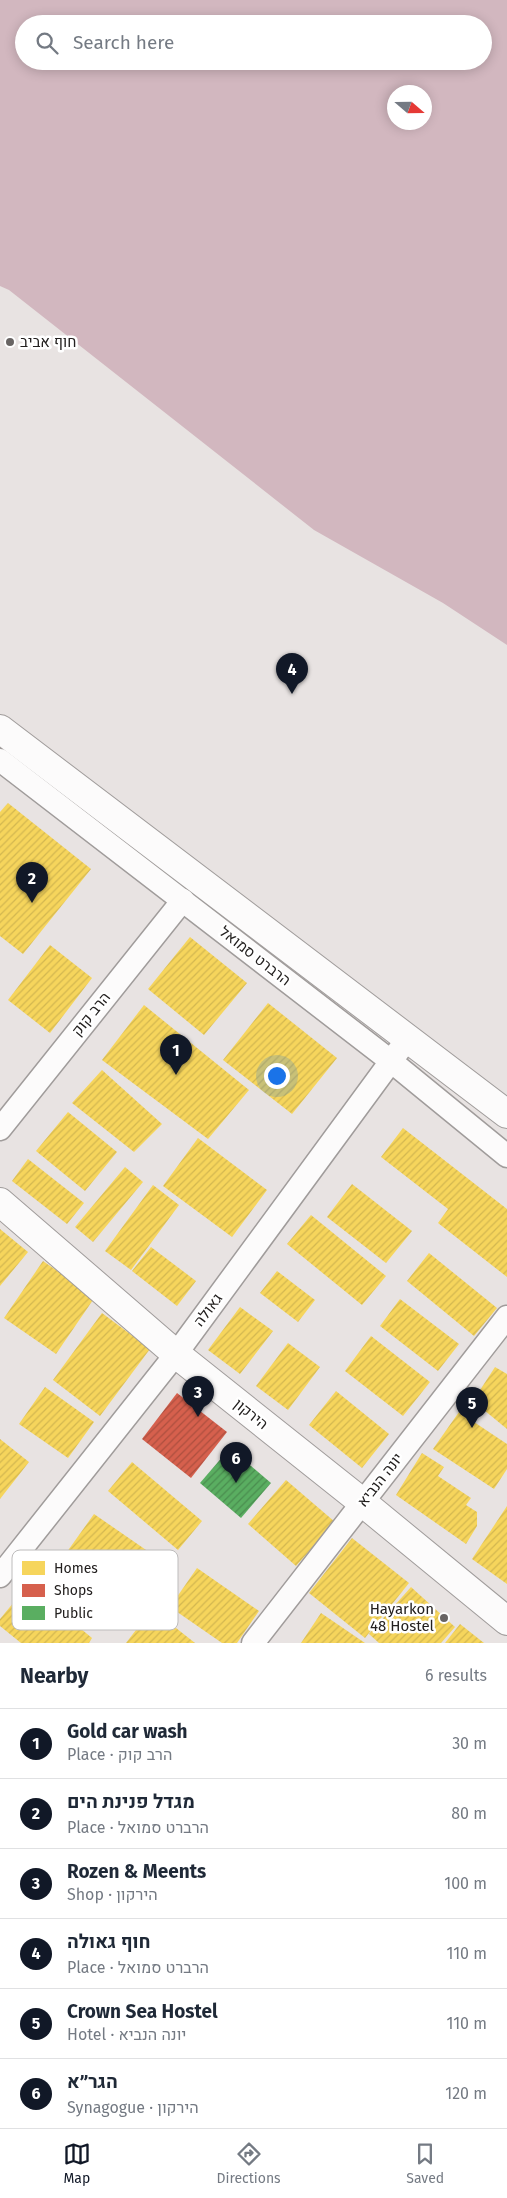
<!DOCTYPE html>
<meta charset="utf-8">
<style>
:root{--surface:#fff;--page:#f6f6f7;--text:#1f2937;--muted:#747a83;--line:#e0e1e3;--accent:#111827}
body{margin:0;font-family:"Fira Sans",Heebo,sans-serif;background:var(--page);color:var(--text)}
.compass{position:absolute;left:387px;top:85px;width:45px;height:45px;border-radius:50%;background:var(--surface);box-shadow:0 2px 12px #0003;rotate:110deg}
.you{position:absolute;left:276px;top:1075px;width:18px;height:18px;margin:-12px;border:4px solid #fff;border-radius:50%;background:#1a73e8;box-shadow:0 0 0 8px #1a73e833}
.badge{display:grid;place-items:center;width:32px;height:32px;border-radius:50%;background:var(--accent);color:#fff;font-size:16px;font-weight:700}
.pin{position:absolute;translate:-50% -41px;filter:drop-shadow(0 1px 2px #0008)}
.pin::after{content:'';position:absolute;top:26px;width:18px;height:15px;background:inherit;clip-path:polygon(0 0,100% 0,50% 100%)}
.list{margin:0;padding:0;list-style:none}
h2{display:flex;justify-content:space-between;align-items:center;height:65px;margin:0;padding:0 20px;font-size:21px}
h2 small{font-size:16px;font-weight:400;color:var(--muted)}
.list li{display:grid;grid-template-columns:32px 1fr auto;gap:15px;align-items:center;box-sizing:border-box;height:70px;padding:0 20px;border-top:1px solid var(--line)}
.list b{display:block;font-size:19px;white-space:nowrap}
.list p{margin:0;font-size:16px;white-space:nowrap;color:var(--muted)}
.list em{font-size:16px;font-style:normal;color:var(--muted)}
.icon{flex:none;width:28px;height:28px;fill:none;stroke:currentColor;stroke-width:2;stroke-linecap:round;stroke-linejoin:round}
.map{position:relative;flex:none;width:507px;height:1643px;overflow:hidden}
.search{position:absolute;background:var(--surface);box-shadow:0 2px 12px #0003;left:15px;right:15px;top:15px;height:55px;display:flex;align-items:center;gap:12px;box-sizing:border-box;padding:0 18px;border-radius:28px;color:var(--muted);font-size:19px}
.sheet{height:485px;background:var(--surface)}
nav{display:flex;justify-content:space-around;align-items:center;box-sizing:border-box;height:70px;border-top:1px solid var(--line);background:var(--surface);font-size:14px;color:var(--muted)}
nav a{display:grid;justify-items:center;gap:2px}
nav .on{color:var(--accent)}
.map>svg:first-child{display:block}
</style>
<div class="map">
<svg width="507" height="1643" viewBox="0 0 507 1643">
<defs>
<pattern id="homes-hatch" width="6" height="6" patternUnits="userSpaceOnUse" patternTransform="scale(1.25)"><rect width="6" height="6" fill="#f6d55c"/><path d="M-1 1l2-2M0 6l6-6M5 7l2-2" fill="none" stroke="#d3b750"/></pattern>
<pattern id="shops-hatch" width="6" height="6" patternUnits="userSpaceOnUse" patternTransform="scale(1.25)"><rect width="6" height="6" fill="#d6604d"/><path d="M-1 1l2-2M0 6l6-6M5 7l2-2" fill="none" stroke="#ad4f3f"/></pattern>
<pattern id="public-hatch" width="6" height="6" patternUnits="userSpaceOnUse" patternTransform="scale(1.25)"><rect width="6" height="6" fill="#5aae61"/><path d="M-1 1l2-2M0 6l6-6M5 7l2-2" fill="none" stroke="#4a8d4f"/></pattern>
</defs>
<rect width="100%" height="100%" fill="#e8e3e2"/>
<path fill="#d2b7bf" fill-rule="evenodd" d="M0,0H507V645L443,603L314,530L9,290L0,286ZM24,24H483V61H24ZM394,92H424V122H394Z"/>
<g fill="url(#homes-hatch)">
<path d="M8,803L91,869L23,954L0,936V812Z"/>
<path d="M190,937L247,983L204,1035L148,989Z"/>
<path d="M50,945L92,978L50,1033L8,1000Z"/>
<path d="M268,1003L337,1058L292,1114L223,1060Z"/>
<path d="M144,1005L249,1090L208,1139L102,1060Z"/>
<path d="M102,1070L162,1124L134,1152L72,1103Z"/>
<path d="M68,1112L117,1152L85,1191L36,1151Z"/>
<path d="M403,1128L507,1209V1277L438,1223L448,1209L381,1157Z"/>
<path d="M198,1138L267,1190L232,1237L163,1186Z"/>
<path d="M28,1159L84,1203L67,1224L12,1181Z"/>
<path d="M125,1167L143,1182L93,1242L75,1227Z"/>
<path d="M352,1184L412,1231L386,1263L327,1217Z"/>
<path d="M153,1185L179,1205L131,1270L105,1251Z"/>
<path d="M311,1215L386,1276L362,1305L287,1244Z"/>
<path d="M0,1229L28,1252L0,1286Z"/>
<path d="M151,1247L196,1281L177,1306L132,1271Z"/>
<path d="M429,1253L497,1308L474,1336L407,1281Z"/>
<path d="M43,1261L95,1297L56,1354L4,1318Z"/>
<path d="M277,1271L315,1300L298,1322L260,1293Z"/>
<path d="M400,1299L459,1344L438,1371L380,1326Z"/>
<path d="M240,1307L273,1331L240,1374L208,1350Z"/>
<path d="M102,1313L150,1349L100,1416L53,1380Z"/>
<path d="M371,1336L430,1382L403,1416L345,1371Z"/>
<path d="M288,1343L320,1367L288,1410L256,1386Z"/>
<path d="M495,1367L507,1374V1429L473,1401Z"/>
<path d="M45,1387L94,1422L68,1458L19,1424Z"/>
<path d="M336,1391L389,1434L362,1468L309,1425Z"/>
<path d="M459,1412L507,1444V1469L494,1489L433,1449Z"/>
<path d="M0,1439L29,1462L0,1499Z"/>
<path d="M422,1453L444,1467L438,1476L471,1498L466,1505L477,1512V1526L466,1544L396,1495Z"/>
<path d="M132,1462L202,1521L178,1550L108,1491Z"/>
<path d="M286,1480L335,1522L296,1566L248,1524Z"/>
<path d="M507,1506V1584L472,1559Z"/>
<path d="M94,1514L149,1552L105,1616L49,1577Z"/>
<path d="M352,1538L409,1583L365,1638L309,1593Z"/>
<path d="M197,1568L259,1611L237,1643H222L170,1607Z"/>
<path d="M28,1585L92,1638L89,1643H21L0,1626V1619Z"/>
<path d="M411,1587L455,1627L441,1643H379L369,1634Z"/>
<path d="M152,1609L195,1643H126Z"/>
<path d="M321,1613L365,1643H301Z"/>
<path d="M460,1624L484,1643H445Z"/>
</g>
<path fill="url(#shops-hatch)" d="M177,1393L227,1432L191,1478L142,1439Z"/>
<path fill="url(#public-hatch)" d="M230,1448L271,1483L241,1518L200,1483Z"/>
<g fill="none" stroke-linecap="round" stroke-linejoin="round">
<g stroke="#a09c9b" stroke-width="25">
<g id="minor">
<path d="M0,760L392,1062L507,1156"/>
<path d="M0,1129L183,900"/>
<path d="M0,1576L176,1354L408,1038"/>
<path d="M253,1643L507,1317"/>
</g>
</g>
<g stroke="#a09c9b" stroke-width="30">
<g id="secondary">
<path d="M0,729L507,1114"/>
<path d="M0,1202L176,1354L362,1502L507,1621"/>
</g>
</g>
<use href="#minor" stroke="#fcfbfb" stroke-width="22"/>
<use href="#secondary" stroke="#fcfbfb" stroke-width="28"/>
</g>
<g fill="#686463" stroke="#fff" stroke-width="2">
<circle cx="10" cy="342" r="5"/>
<circle cx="444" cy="1618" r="5"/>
</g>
<g text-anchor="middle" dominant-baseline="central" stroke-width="5" stroke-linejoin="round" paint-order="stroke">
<g font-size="15" fill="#23201f" stroke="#fff" text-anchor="start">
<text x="20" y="342">חוף אביב</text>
<text x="434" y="1609" text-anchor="end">Hayarkon<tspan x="434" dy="17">48 Hostel</tspan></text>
</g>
<g font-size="15" fill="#23201f" stroke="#fff">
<text transform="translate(255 956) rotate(38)">הרברט סמואל</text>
<text transform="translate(91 1014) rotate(-51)">הרב קוק</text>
<text transform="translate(208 1310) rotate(-53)">גאולה</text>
<text transform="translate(251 1414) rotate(39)">הירקון</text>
<text transform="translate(380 1480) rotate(-52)">יונה הנביא</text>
</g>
</g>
<rect x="12" y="1550" width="166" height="80" rx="8" fill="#fff" stroke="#bdbcbc" stroke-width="1"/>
<rect x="22" y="1561" width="23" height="14" fill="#f6d55c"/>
<rect x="22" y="1584" width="23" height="13" fill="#d6604d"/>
<rect x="22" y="1606" width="23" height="14" fill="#5aae61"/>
<g font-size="14" fill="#23201f">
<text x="54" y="1573">Homes</text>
<text x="54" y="1595">Shops</text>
<text x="54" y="1618">Public</text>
</g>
</svg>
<svg class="compass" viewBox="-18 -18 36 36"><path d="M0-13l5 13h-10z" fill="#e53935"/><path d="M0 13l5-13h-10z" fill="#747a83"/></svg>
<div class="you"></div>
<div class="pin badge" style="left:176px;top:1075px">1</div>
<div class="pin badge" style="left:32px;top:903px">2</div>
<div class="pin badge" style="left:198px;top:1417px">3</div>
<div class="pin badge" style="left:292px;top:694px">4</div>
<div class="pin badge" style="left:472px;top:1428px">5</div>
<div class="pin badge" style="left:236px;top:1483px">6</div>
<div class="search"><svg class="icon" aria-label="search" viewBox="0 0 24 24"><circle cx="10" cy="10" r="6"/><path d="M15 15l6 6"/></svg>Search here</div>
</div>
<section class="sheet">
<h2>Nearby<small>6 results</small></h2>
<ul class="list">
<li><span class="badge">1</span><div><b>Gold car wash</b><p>Place · הרב קוק</p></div><em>30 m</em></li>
<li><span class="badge">2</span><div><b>מגדל פנינת הים</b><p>Place · הרברט סמואל</p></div><em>80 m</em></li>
<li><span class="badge">3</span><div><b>Rozen &amp; Meents</b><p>Shop · הירקון</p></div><em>100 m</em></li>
<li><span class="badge">4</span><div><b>חוף גאולה</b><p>Place · הרברט סמואל</p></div><em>110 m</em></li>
<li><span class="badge">5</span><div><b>Crown Sea Hostel</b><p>Hotel · יונה הנביא</p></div><em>110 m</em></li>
<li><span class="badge">6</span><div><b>הגר״א</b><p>Synagogue · הירקון</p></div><em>120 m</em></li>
</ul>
</section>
<nav>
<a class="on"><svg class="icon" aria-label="map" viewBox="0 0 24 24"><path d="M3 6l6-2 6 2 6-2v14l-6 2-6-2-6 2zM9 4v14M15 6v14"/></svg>Map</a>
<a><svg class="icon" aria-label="directions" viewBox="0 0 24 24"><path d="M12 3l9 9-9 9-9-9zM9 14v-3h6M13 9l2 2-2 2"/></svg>Directions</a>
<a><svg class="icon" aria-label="saved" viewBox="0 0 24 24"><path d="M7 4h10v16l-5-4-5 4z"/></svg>Saved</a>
</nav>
